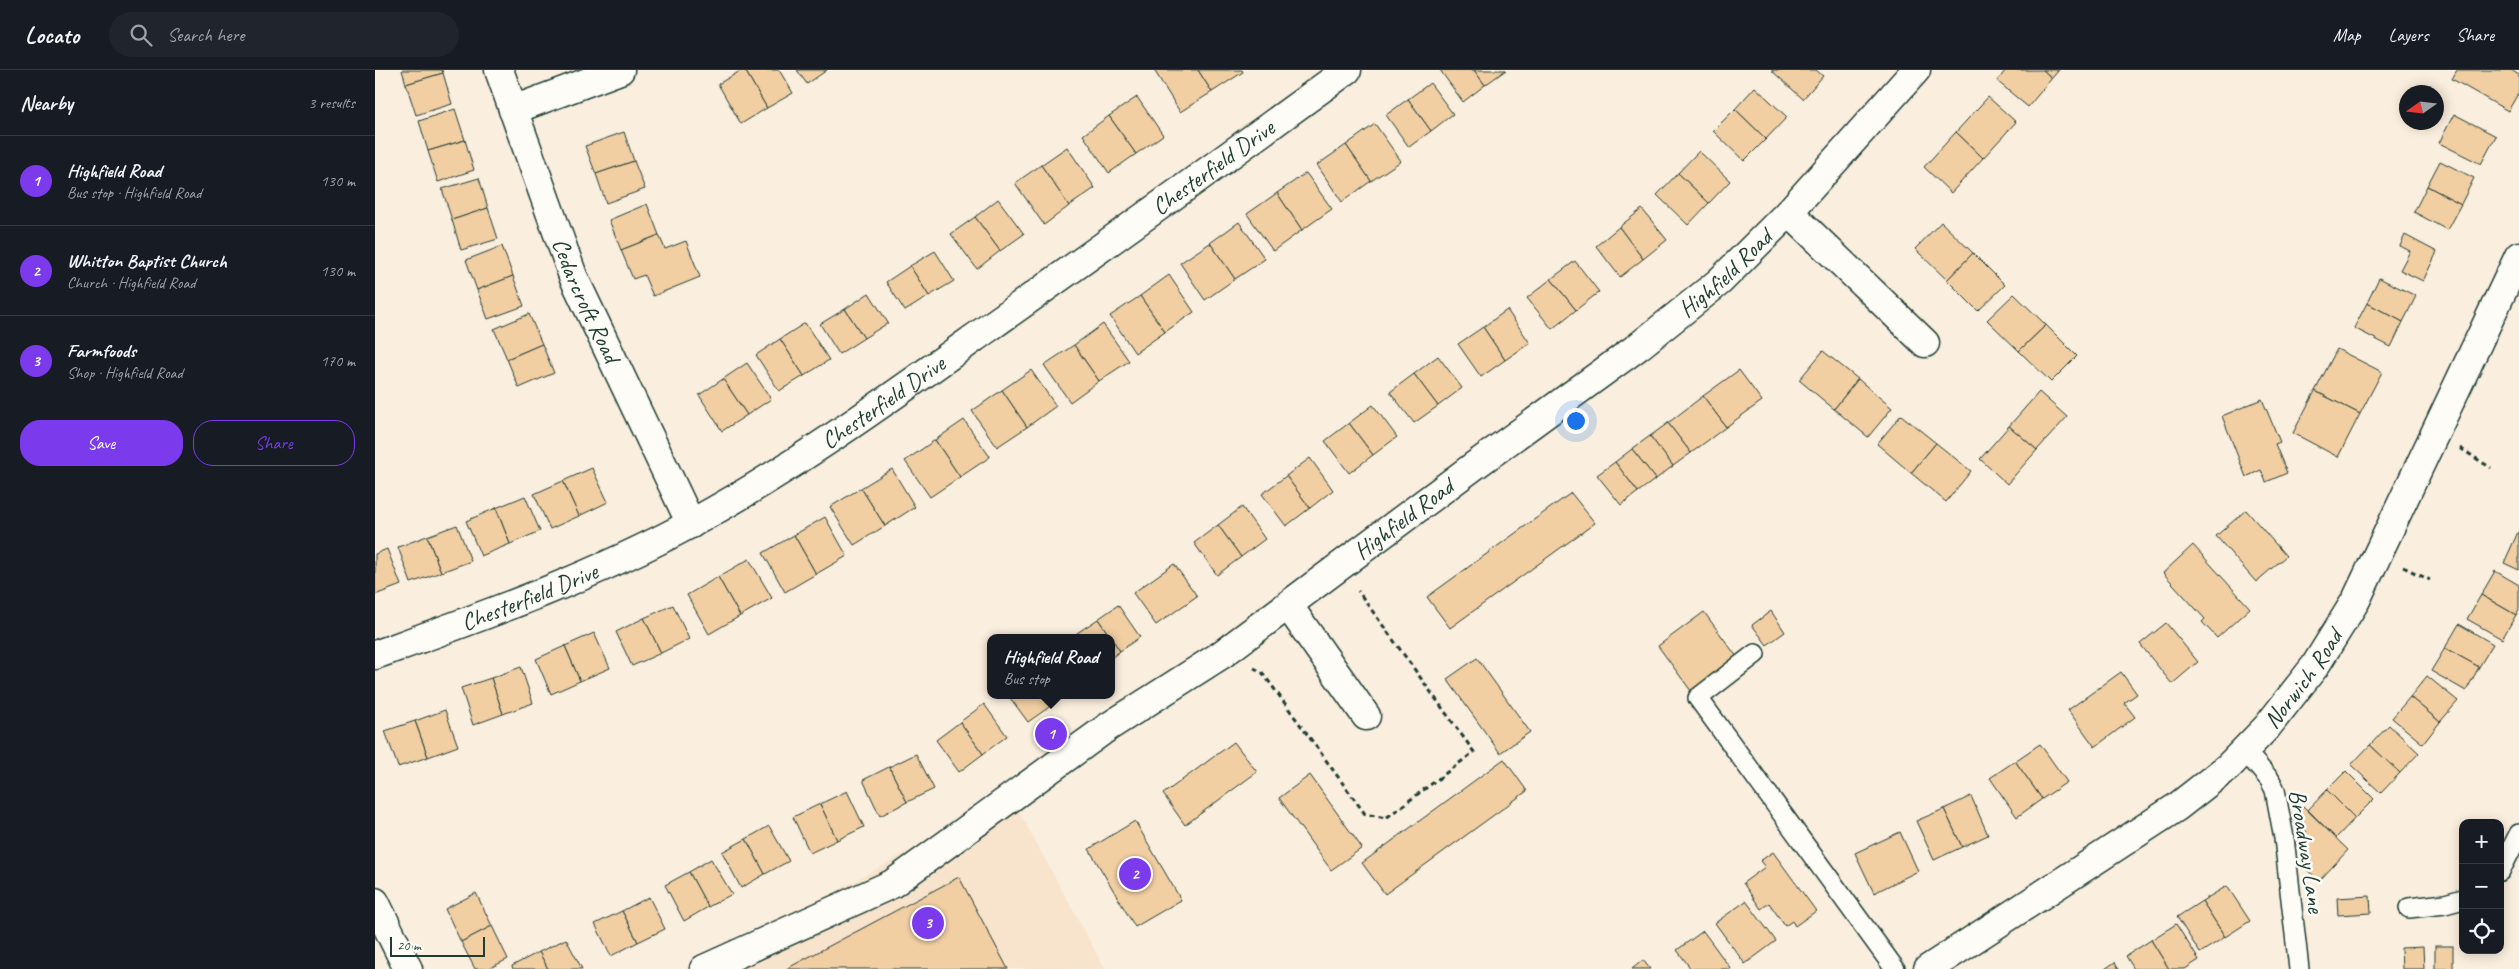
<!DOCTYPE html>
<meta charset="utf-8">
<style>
:root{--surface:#171b24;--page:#20242c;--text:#f1f3f6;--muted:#9ea1a6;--line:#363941;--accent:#7c3aed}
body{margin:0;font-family:Caveat,sans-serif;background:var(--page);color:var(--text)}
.controls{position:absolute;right:15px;bottom:15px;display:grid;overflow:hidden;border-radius:10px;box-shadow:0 2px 12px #0003}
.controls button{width:45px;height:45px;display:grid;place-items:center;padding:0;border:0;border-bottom:1px solid var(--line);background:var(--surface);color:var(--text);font:25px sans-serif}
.compass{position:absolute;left:2024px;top:15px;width:45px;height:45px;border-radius:50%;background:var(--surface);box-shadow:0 2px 12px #0003;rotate:256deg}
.scale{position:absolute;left:15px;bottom:12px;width:95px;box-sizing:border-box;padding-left:5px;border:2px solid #1f3d34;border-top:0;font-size:14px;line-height:18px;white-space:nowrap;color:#1f3d34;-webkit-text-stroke:4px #fdfcf7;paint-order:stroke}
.you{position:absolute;left:1200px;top:350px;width:18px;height:18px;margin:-12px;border:4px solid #fff;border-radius:50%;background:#1a73e8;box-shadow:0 0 0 8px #1a73e833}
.badge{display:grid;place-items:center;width:32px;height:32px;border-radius:50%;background:var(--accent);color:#fff;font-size:16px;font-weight:700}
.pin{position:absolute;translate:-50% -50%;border:2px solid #fff;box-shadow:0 1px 5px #0006}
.popup{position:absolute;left:612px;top:564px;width:128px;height:65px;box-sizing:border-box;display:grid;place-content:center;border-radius:10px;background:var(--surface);filter:drop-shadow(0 1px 4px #0005);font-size:16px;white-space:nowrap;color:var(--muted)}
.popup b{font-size:19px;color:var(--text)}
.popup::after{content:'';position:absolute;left:50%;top:100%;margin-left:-10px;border:10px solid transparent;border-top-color:var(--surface)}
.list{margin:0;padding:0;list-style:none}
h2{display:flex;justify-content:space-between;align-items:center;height:65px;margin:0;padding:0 20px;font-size:21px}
h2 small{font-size:16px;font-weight:400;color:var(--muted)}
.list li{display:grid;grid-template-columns:32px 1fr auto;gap:15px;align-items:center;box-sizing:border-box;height:90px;padding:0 20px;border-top:1px solid var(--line)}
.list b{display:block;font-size:19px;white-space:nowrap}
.list p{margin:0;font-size:16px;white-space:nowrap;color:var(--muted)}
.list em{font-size:16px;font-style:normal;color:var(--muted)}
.actions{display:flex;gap:10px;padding:15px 20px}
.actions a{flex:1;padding:11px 0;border:1px solid var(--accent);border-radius:20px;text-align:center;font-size:18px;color:var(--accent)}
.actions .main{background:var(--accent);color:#fff}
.icon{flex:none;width:28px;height:28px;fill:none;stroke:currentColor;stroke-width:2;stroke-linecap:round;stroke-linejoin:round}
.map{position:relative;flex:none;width:2144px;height:899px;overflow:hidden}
header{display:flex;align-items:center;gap:30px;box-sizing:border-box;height:70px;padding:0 25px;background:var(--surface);border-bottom:1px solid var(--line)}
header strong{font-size:24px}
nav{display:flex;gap:28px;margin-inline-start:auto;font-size:18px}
.search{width:350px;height:45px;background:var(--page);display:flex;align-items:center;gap:12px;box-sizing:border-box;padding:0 18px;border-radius:28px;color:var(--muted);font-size:19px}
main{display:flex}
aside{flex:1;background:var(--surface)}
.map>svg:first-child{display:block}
</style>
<header>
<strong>Locato</strong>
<div class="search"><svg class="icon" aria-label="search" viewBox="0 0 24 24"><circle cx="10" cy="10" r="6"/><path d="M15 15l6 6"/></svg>Search here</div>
<nav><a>Map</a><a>Layers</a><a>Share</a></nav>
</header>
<main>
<aside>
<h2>Nearby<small>3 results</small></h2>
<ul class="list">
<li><span class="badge">1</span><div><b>Highfield Road</b><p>Bus stop · Highfield Road</p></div><em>130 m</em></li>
<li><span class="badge">2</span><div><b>Whitton Baptist Church</b><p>Church · Highfield Road</p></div><em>130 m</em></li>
<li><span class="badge">3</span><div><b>Farmfoods</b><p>Shop · Highfield Road</p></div><em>170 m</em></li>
</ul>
<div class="actions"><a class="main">Save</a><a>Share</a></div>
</aside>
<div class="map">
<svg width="2144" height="899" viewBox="0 0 2144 899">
<rect width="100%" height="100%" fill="#faeede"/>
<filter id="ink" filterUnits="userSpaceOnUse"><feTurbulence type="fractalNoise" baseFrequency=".02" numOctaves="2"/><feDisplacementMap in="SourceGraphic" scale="10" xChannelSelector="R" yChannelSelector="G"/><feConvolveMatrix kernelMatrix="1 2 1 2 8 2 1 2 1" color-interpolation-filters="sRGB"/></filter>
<g filter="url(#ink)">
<path fill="#f8e4cc" d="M635,725L730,899H321Z"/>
<g fill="#f2cea3" stroke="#1f3d34">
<path d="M27,0H67L68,3L31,14Z"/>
<path d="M367,0H370L392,38L366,54L343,14Z"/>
<path d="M370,0H404L418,23L392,38Z"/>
<path d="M422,0H452L432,14Z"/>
<path d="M779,0H823L837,22L805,42Z"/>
<path d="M823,0H867L868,2L837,22Z"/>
<path d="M1065,0H1099L1110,15L1088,32Z"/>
<path d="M1099,0H1131L1110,15Z"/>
<path d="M1396,0H1441L1448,6L1428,29Z"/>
<path d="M1631,0H1668L1677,8L1653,37L1622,11Z"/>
<path d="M1668,0H1684L1677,8Z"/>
<path d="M2082,0H2136L2144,5V22L2133,41L2077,9Z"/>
<path d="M68,3L77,34L41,45L31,14Z"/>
<path d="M1055,13L1078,44L1056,61L1033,29Z"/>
<path d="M1380,17L1412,47L1391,69L1360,39Z"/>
<path d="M762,27L788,65L761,84L734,46Z"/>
<path d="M1613,27L1641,52L1608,88L1581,62Z"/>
<path d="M1033,29L1056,61L1034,77L1011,45Z"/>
<path d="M80,39L90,70L53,81L44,51Z"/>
<path d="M1360,39L1391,69L1369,91L1338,61Z"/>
<path d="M2079,44L2121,66L2106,94L2064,73Z"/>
<path d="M734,46L761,84L734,103L708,65Z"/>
<path d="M1000,54L1026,91L996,111L971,75Z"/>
<path d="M249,62L259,91L221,104L210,76Z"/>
<path d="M1581,62L1608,88L1576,123L1549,97Z"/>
<path d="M90,70L99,100L63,112L53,81Z"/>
<path d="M971,75L996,111L967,132L942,95Z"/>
<path d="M692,77L720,118L694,136L666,95Z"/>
<path d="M1324,81L1355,111L1334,133L1303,103Z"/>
<path d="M259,91L270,119L231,133L221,104Z"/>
<path d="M2065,91L2099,108L2086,134L2052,116Z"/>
<path d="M666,95L694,136L669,155L640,113Z"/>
<path d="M931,103L957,139L927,160L902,123Z"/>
<path d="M1303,103L1334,133L1313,155L1282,125Z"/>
<path d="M104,108L113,138L77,150L67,119Z"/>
<path d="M2052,116L2086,134L2072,160L2039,142Z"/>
<path d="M902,123L927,160L898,181L872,144Z"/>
<path d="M623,129L649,164L625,181L600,147Z"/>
<path d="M272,134L284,165L246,180L234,150Z"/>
<path d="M113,138L123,169L86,180L77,150Z"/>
<path d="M1267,139L1292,170L1268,189L1244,157Z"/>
<path d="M600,147L625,181L602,199L576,164Z"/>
<path d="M864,152L890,189L860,209L835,173Z"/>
<path d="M1566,152L1598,183L1572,210L1540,179Z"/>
<path d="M1244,157L1268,189L1245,207L1221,176Z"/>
<path d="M284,165L290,179L311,171L325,207L278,226L269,205L258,209L246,180Z"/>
<path d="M2030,165L2062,182L2048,211L2025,200L2035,181L2025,176Z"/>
<path d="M835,173L860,209L830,230L805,193Z"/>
<path d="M127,176L138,206L102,220L91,190Z"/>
<path d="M560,181L579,211L554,226L535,196Z"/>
<path d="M1598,183L1630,215L1603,241L1572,210Z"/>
<path d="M1200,191L1224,222L1201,240L1176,209Z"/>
<path d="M535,196L554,226L530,241L511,212Z"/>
<path d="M794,205L819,242L790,262L765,226Z"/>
<path d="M138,206L149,236L113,249L102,220Z"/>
<path d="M2004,208L2041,226L2028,252L1992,233Z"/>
<path d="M1176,209L1201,240L1177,259L1152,228Z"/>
<path d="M494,223L513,253L489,268L470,239Z"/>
<path d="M1639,224L1671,255L1644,281L1612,250Z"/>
<path d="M765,226L790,262L760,283L735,246Z"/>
<path d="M1992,233L2028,252L2016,277L1979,258Z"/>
<path d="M470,239L489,268L464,284L445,254Z"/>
<path d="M1132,240L1155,273L1130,290L1108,257Z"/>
<path d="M154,244L167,274L132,289L119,259Z"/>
<path d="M430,253L454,290L429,306L405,269Z"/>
<path d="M728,254L754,291L724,311L699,275Z"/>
<path d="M1671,255L1702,286L1676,312L1644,281Z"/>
<path d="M1108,257L1130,290L1106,307L1083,274Z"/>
<path d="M405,269L429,306L404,321L381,285Z"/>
<path d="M167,274L179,303L144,318L132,289Z"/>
<path d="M699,275L724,311L695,332L669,295Z"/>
<path d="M1962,279L2007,302L1985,344L1940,321Z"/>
<path d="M1448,281L1483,309L1459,339L1424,310Z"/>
<path d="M1063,286L1087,318L1063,336L1039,304Z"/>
<path d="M372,293L396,329L372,345L348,309Z"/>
<path d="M656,300L681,336L652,357L627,320Z"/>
<path d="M1364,300L1387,331L1351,357L1328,326Z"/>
<path d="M1039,304L1063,336L1039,353L1015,322Z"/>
<path d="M348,309L372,345L347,361L324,325Z"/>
<path d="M1483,309L1517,338L1493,367L1459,339Z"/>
<path d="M627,320L652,357L622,377L597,341Z"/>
<path d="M1940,321L1985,344L1963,387L1918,363Z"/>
<path d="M1664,322L1692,347L1662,380L1634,356Z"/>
<path d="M1328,326L1351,357L1316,383L1293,353Z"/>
<path d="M1887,329L1905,372L1900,374L1912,403L1891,412L1886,400L1871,407L1847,346Z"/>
<path d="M998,335L1022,367L998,385L974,353Z"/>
<path d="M1526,345L1561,373L1536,403L1502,374Z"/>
<path d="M589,350L615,387L585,407L560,370Z"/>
<path d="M974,353L998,385L974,403L950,371Z"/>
<path d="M1293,353L1316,383L1298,396L1275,366Z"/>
<path d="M1634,356L1662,380L1632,414L1605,389Z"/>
<path d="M1275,366L1298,396L1281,409L1257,379Z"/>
<path d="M560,370L585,407L555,427L530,391Z"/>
<path d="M1561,373L1596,401L1571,432L1536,403Z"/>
<path d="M1257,379L1281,409L1263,422L1240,392Z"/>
<path d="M935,388L958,420L935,438L911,406Z"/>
<path d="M1240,392L1263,422L1246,435L1222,405Z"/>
<path d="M217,398L233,432L204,446L188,411Z"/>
<path d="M517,399L540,437L510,456L486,418Z"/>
<path d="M911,406L935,438L911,456L887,424Z"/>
<path d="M188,411L204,446L175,459L159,424Z"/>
<path d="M486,418L510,456L479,475L455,437Z"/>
<path d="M1196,423L1220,453L1075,558L1052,527Z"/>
<path d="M150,426L165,461L135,474L121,438Z"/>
<path d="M867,437L890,469L866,487L843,455Z"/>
<path d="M121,438L135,474L106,486L91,451Z"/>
<path d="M1871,440L1911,486L1881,512L1841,466Z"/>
<path d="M450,447L472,486L441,504L419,465Z"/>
<path d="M82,455L96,491L66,502L52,466Z"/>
<path d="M843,455L866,487L842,505L819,473Z"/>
<path d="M2143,462L2144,463V500L2129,493Z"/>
<path d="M419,465L441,504L410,522L388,483Z"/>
<path d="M52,466L66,502L36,513L23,477Z"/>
<path d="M1818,475L1875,538L1842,568L1827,552L1830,549L1788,503Z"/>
<path d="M12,479L26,515L0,525V484Z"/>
<path d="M374,489L397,528L365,546L343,507Z"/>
<path d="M799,494L822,526L781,555L758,523Z"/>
<path d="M2120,501L2144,515V539L2141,545L2106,525Z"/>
<path d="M343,507L365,546L334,564L312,525Z"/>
<path d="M2106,525L2141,545L2127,569L2092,549Z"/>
<path d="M298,535L314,569L286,583L269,548Z"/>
<path d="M743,535L765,567L745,581L723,549Z"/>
<path d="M1396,541L1410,562L1392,575L1377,555Z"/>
<path d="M1329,542L1362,587L1316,621L1283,576Z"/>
<path d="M269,548L286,583L257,596L241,562Z"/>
<path d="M723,549L736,568H705L702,563Z"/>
<path d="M1791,553L1823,592L1797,614L1765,574Z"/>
<path d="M2084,554L2118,574L2104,597L2070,578Z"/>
<path d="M219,563L235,598L205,611L190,576Z"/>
<path d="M736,568L745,581L736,588Z"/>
<path d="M190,576L205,611L176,624L161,589Z"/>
<path d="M2070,578L2104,597L2091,621L2056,601Z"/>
<path d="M1102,588L1155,662L1125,683L1072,609Z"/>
<path d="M146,597L158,633L128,644L116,608Z"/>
<path d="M1746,602L1762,624L1749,633L1760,647L1720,677L1693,640Z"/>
<path d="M2052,606L2083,631L2065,652L2035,627Z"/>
<path d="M116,608L128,644L98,655L86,618Z"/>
<path d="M633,625H670L677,635L653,652Z"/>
<path d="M670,625H689L677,635Z"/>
<path d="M2035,627L2065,652L2048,674L2017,648Z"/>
<path d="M609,634L632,666L608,684L585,652Z"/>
<path d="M70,640L83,676L53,687L40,651Z"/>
<path d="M40,651L53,687L23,697L10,661Z"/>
<path d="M585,652L608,684L584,702L561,670Z"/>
<path d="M2014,655L2044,683L2025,703L1995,675Z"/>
<path d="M859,672L882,702L810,755L788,724Z"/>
<path d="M1665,674L1692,712L1667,729L1640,691Z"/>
<path d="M1995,675L2025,703L2006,723L1976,695Z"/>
<path d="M541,684L559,719L532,732L514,697Z"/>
<path d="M1129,689L1152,721L1010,824L987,793Z"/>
<path d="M1640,691L1667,729L1642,747L1615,708Z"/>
<path d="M514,697L532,732L505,746L488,710Z"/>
<path d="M1971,701L1999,729L1980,748L1952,720Z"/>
<path d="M935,705L987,778L956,800L904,728Z"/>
<path d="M1952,720L1980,748L1961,768L1933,740Z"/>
<path d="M472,721L489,757L462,770L445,734Z"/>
<path d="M1596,726L1613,765L1587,777L1569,739Z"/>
<path d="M445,734L462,770L435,783L418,747Z"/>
<path d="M1928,736L1973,780L1944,811L1926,794L1934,786L1921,774L1932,762L1917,748Z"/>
<path d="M1569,739L1587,777L1559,790L1541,751Z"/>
<path d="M760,751L806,830L760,857L714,779Z"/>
<path d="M394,756L414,791L390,804L371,769Z"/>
<path d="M1525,762L1543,801L1499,823L1480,783Z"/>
<path d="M371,769L390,804L366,818L347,782Z"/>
<path d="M1398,782L1441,841L1420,856L1417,851L1410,856L1394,833L1386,839L1368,813L1390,797L1385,791Z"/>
<path d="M336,789L357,824L333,837L314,802Z"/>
<path d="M314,802L333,837L309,851L290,815Z"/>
<path d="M584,807L633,899H411Z"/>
<path d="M1852,816L1875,851L1850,867L1827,831Z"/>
<path d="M101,823L117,856L86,872L70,839Z"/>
<path d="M1995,826L1996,843L1963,845L1962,828Z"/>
<path d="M274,827L290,859L263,872L247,841Z"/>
<path d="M1371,831L1401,871L1370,894L1340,853Z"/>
<path d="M1827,831L1850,867L1825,883L1802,847Z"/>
<path d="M247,841L263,872L236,886L220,854Z"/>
<path d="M1801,854L1824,890L1810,899H1794L1776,870Z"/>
<path d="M117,856L133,889L113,899H100L86,872Z"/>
<path d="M1328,861L1356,899H1316L1302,880Z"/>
<path d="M191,869L207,899H173L164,882Z"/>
<path d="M1776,870L1794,899H1759L1751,886Z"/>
<rect x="2060" y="876" width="18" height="23"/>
<path d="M2048,877L2049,899H2027L2026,878Z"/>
<path d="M164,882L173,899H138L137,896Z"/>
<path d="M1268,890L1275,899H1257Z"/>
<path d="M1740,892L1744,899H1730Z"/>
</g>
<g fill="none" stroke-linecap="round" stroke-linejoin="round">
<g stroke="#1f3d34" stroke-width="22">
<g id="lane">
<path d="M1380,584L1323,628L1520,899"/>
<path d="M1870,681L1895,710L1900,720L1909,768L1924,899"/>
<path d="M2125,801L2144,764"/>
<path d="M2034,838L2070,834L2088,829"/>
</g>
</g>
<g stroke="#1f3d34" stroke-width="31">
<g id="street">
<path id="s1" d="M124,0L198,206L316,454"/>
<path d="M138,40L245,0"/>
<path d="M1414,142L1550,273"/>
<path d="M913,535L991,646"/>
<path id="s2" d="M0,585C108,546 216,508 317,453C420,397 514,329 609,261C731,175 851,88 972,0"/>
<path id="s3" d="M329,899L517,814L733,657L846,585L1099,396L1264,276L1344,212L1414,142L1541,0"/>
</g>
</g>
<g stroke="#1f3d34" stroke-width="31">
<path id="secondary" d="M0,832L33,899"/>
</g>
<g stroke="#1f3d34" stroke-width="31">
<g id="primary">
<path id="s4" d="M1553,899L1802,737L1853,697L1892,657L1940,596L1981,530L2144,186"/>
</g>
</g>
<g stroke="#1f3d34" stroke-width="3" stroke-dasharray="5 4" stroke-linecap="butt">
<path d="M2085,378L2116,398"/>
<path d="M2028,497L2055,510"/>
<path d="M879,598L887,602L990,744L1011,748L1099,682L983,521"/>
</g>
<use href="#lane" stroke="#fdfcf7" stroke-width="19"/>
<use href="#street" stroke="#fdfcf7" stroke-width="28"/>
<use href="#secondary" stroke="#fdfcf7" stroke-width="28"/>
<use href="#primary" stroke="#fdfcf7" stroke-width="28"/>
</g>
</g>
<g text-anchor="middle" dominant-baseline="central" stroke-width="5" stroke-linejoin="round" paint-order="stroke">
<g font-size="24" fill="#1f3d34" stroke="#fdfcf7">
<text stroke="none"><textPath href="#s2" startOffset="975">Chesterfield Drive</textPath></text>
<text stroke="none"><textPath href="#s3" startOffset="1240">Highfield Road</textPath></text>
<text stroke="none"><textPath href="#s1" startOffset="246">Cedarcroft Road</textPath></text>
<text stroke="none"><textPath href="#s2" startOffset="570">Chesterfield Drive</textPath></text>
<text stroke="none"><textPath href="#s3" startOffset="835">Highfield Road</textPath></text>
<text stroke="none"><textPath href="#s2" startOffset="165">Chesterfield Drive</textPath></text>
<text stroke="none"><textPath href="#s4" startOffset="478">Norwich Road</textPath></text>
<text transform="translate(1932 781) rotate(81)">Broadway Lane</text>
</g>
</g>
</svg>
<div class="controls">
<button>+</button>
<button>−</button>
<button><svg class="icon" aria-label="locate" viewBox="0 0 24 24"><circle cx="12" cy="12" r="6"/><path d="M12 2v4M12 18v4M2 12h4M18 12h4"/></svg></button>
</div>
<svg class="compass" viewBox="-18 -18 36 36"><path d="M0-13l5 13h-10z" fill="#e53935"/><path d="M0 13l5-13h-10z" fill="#9ea1a6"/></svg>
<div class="scale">20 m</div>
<div class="you"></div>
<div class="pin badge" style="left:676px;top:664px">1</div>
<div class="popup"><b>Highfield Road</b>Bus stop</div>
<div class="pin badge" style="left:760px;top:804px">2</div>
<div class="pin badge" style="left:553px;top:853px">3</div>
</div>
</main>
